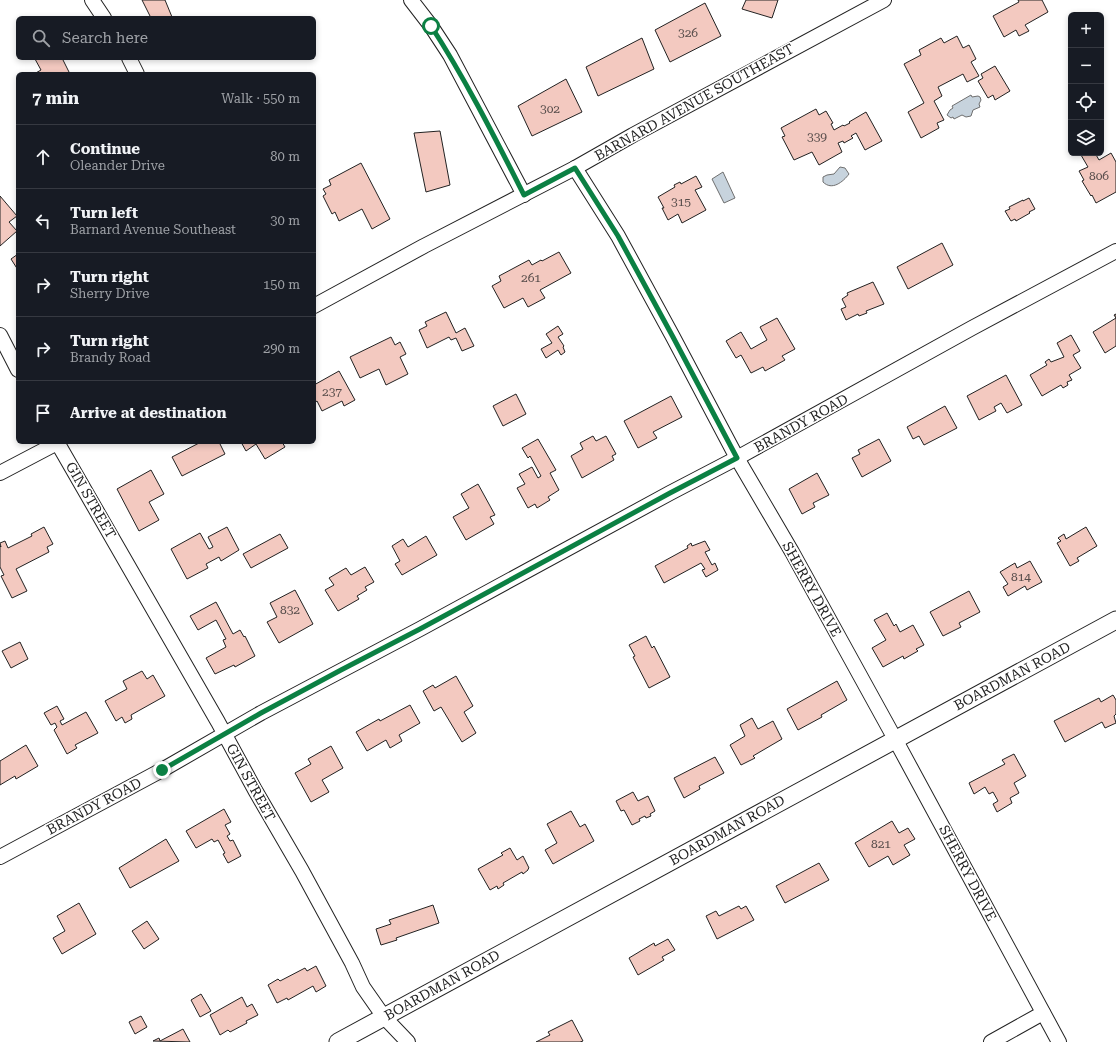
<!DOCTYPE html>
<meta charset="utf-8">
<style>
:root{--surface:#171b24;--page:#20242c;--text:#f1f3f6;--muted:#9ea1a6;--line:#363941}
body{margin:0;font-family:"Roboto Serif",serif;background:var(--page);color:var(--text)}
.controls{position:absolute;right:12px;top:12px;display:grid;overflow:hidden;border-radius:6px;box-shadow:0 2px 6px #0003}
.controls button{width:36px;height:36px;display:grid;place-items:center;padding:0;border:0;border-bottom:1px solid var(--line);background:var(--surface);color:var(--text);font:20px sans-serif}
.stop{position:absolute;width:12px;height:12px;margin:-9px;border:3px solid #0b8043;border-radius:50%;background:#fff}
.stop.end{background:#0b8043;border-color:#fff;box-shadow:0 1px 4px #0008}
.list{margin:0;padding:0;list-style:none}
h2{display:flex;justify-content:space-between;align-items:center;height:52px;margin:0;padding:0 16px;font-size:17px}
h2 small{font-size:13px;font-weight:400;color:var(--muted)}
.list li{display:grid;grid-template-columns:26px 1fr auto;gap:12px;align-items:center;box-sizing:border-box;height:64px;padding:0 16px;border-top:1px solid var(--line)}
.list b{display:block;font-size:15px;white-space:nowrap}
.list p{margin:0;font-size:13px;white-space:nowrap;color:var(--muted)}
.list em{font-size:13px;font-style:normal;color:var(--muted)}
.icon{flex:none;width:22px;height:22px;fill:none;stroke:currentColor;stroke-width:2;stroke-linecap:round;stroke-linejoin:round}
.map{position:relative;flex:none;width:1116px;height:1042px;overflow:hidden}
.search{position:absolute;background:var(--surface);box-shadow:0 2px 6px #0003;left:16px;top:16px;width:300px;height:44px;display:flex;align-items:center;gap:10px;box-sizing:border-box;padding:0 14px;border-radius:6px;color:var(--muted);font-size:15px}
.panel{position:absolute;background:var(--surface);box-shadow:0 2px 6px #0003;left:16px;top:72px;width:300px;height:372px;border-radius:6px}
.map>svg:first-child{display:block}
</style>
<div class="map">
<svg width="1116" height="1042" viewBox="0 0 1116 1042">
<rect width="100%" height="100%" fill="#fff"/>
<g fill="#c7d3dd" stroke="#6f6f6f">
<path d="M971,95L972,97L978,96L980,97L981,100L979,104L980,107L973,110L971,116L966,117L962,115L954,119L953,117L951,118L947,115L950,110L953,108L952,106Z"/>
<path d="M840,167L845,168L849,174C843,182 832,191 823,182V177L827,175L834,174Z"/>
<path d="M723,172L735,198L724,203L712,179Z"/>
</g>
<g fill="#f3c9c0" stroke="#222">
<path d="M142,0H165L172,17L169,18H151Z"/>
<path d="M746,0H778L772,18L742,9Z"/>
<path d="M1018,0H1042L1048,12L1025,25L1029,31L1019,36L1016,30L1004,37L993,16L1019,2Z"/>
<path d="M705,3L721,36L670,62L655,30Z"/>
<path d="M957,36L963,48L969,45L976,59L971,62L979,76L967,82L963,74L938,87L942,96L934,101L944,120L937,123L939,128L921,138L908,112L924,103L904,64L921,55L919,50L941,38L944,43Z"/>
<path d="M642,38L654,69L598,96L586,67Z"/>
<path d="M37,58H62L70,74H34L41,70L35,59Z"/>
<path d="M995,66L1010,91L995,100L993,95L988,98L978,81L983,78L981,74Z"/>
<path d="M566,79L582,112L532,136L518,106Z"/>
<path d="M816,109L819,115L826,111L833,123L831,124L834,130L843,125L844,126L850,123L849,122L866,112L882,141L865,150L856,133L851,136L853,138L844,143L843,141L838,143L842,152L819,165L812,152L794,160L782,137L785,136L781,128Z"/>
<path d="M440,131L450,185L426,192L414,133Z"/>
<path d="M1085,153H1095L1099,160L1111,153L1116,162V192L1096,203L1092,195L1091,196L1082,181L1084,180L1079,171L1088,167L1081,155Z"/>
<path d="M361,163L390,219L372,229L362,209L339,221L335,212L332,214L323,196L326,194L323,189L331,185L329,180Z"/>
<path d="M696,176L702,187L695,190L706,210L682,223L678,214L668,220L662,208H664L658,197L675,187L674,185L680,182L681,184Z"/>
<path d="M0,196L17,216L9,222L17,231L0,246Z"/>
<path d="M1029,198L1035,209L1029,212L1030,213L1016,221L1015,219L1011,221L1005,211L1010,209L1009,207L1023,200V201Z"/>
<path d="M942,243L953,265L908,289L897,267Z"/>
<path d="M559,252L571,273L540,290L545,298L528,307L523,298L504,308L492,286L501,281L499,276L529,260L532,265L541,260L542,261Z"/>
<path d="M18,254V270L11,259Z"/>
<path d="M873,282L884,304L866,311L867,313L859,316L858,314L846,320L841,309L846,307L842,299L848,295L847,293Z"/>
<path d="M446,312L456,333L465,328L474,346L462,351L456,338L451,340L449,337L427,348L419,330L427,326L425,322Z"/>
<path d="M1116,314V346L1105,353L1093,332L1116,318L1114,315Z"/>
<path d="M777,318L795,349L782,356L785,360L765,371L763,367L751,373L741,355L736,358L726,341L741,332L751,349L767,340L760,327Z"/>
<path d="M558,326L563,334L558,337L564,346L563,347L565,352L561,355L558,350L546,358L541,349L552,343L546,334Z"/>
<path d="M1071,335L1080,351L1073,355L1081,368L1069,375L1072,380L1067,382L1068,385L1063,388L1061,385L1042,396L1030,375L1047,365L1045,362L1049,359L1051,362L1064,357L1057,343Z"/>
<path d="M391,337L395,345L400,342L406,354L400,357L408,374L386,385L379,369L360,378L350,357Z"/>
<path d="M339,371L355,400L344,406L342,401L322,411L317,401L314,403V385Z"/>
<path d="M1006,375L1022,405L1007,413L1001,403L994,407L996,411L979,420L967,396Z"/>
<path d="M516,394L526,414L503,426L493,406Z"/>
<path d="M671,396L682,417L653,432L657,438L638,448L624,421Z"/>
<path d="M945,406L957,428L924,445L919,436L913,439L907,427Z"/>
<path d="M593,436L596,441L606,436L616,454L612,456L614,460L582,478L571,456L583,449L580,443Z"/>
<path d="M538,439L556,470L550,473L559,490L548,497L550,500L537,508L535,504L528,508L517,488L525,484L519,474L532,467L538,478L541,476L530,456L528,458L522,448Z"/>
<path d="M879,439L891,461L862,477L852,458L860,454L858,450Z"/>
<path d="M201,442H219L225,454L182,476L172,457Z"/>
<path d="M241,442H271L272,444L274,442H282L285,447L265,459L256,444L246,451Z"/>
<path d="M151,470L164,494L149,502L159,520L139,531L117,489Z"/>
<path d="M817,473L829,495L813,503L815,507L802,514L789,489Z"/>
<path d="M478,484L495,515L490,517L494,524L466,540L453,517L469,508L461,494Z"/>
<path d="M44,527L53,544L47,547L49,552L16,569L27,591L12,598L1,576L4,575L0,567V546L1,547L0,543L5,541L8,548L32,536L31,534Z"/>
<path d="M227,527L239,550L221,561L219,557L206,564L208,568L187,579L171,549L200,533L209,549L213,547L208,537Z"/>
<path d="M1086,527L1097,546L1077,558L1079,561L1070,566L1057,543L1061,541L1058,538L1064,534L1066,539Z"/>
<path d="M280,534L288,548L251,568L243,554Z"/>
<path d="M426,536L437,555L402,575L395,564L400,561L392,546L403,539L408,547Z"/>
<path d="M705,541L710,550L705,552L712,565L715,563L718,570L706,577L702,570L705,569L701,563L664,583L655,566L688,548L687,546L691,543L692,546Z"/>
<path d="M1030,561L1042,582L1027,590L1025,586L1008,596L1003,587L1008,584L1000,572L1015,563L1017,568Z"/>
<path d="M365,567L374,582L365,587L367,590L357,596L359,599L338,611L325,590L334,585L329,578L346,568L351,575Z"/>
<path d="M295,590L313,624L279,643L267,622L277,617L270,603Z"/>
<path d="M969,591L980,612L959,623L961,627L943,636L930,612Z"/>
<path d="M216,602L233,634L240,630L244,637L245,636L255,656L235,667L234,665L215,674L206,658L226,647L223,640L226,639L216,620L198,630L190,616Z"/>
<path d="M887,613L894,626L896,624L900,632L913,625L924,645L916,649L918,651L904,659L903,656L883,667L872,648L886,640L874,620Z"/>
<path d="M646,636L652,648L654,646L670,677L649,688L633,657L635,656L629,645Z"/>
<path d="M20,642L28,659L11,668L2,651Z"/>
<path d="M142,671L147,679L153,675L165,696L131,715L132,719L125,723L122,717L116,721L105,701L127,689L123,681Z"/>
<path d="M456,676L473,706L464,712L476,733L462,742L441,707L434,711L423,691L433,685L435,688Z"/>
<path d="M837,681L847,700L821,715L822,717L798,730L787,709Z"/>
<path d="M1113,695L1116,700V714L1114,716L1116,723L1105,728L1102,722L1065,742L1054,721L1099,698L1101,702Z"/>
<path d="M410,705L420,723L399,735L402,741L390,748L386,740L367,751L356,732L379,719L380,721Z"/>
<path d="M57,706L64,719L60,721L62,725L86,712L98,733L75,745L77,748L67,754L54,730L57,727L55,723L51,725L44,713Z"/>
<path d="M752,718L758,729L773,721L782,739L753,756L755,758L741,765L730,745L745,736L740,725Z"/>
<path d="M26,745L38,766L16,779L15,776L0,785V761Z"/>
<path d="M331,746L343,768L322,780L329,792L311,802L295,773L311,764L308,759Z"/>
<path d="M1014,754L1026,776L1014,783L1019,793L1010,798L1012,803L997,812L993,804L998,801L993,792L989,794L985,787L974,794L969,783L1005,764L1002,760Z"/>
<path d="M715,757L724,773L699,786L700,789L684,798L674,778Z"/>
<path d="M633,792L638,801L648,796L655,811L650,814L651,816L646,818L645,816L639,819L640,821L632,825L624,810L621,811L616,801Z"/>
<path d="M224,809L231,822L225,825L230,834L227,836L230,841L233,840L241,856L228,863L223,854L225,853L218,840L214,842L212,839L196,848L186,831Z"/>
<path d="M571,811L580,827L585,824L594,841L553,864L545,850L557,843L547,824Z"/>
<path d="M892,821L899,833L908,828L915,839L904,845L910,855L893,865L888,856L869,867L855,843Z"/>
<path d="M166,839L179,861L130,888L119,868Z"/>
<path d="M510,848L517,860L523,856L529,868L528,869V870L523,874L522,872L503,883L504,885L498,889L497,886L490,890L478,869L503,855L501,853Z"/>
<path d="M819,863L829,880L785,903L776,886Z"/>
<path d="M79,903L96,934L62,954L53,938L65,931L57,916Z"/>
<path d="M433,905L439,923L396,938L397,940L381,945L376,929L391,924L389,920Z"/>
<path d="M739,906L741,909L746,906L754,920L717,939L706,916L716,911L719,916Z"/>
<path d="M147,921L159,939L144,949L132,931Z"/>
<path d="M668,939L675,950L662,957L664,960L638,975L629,958L654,943L655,946Z"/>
<path d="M316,966L326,986L316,992L313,986L288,1000L287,998L277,1003L268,985L278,979L280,981L305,968L307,971Z"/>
<path d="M201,994L211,1011L200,1017L191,1000Z"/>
<path d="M242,997L247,1007L252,1004L258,1015L246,1021L247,1023L230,1032L228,1030L220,1035L210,1015Z"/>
<path d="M141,1016L147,1027L135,1034L129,1022Z"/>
<path d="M572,1020L583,1041L580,1042H536L550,1035L548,1032Z"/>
<path d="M183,1029L190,1042L153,1041L159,1038L160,1041Z"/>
</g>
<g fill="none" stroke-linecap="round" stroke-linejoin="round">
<g stroke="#222" stroke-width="16">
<g id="minor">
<path d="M92,0L104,18"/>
<path d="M411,0L431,26L450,55L524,195"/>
<path d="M129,58L137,74"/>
<path d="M575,168L618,236L673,337L737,458L792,552L895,739L1059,1042"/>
<path d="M314,306L424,246L575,168L633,135L884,0"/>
<path d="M0,335L18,370"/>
<path d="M57,442L218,722L255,790L302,871L352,963L363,987L384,1017L408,1042"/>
<path d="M0,473L59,442"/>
<path d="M0,857L162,770L261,713L420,629L670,493L737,458L972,328L1116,251"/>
<path d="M991,1042L1043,1013"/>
</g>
</g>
<g stroke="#222" stroke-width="19">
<path id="tertiary" d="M338,1042L1116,620"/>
</g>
<use href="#minor" stroke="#fff" stroke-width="14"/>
<use href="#tertiary" stroke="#fff" stroke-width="17"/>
</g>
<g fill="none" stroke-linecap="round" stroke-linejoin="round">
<path stroke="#0b8043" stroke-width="5" d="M162,770L261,713L341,670L420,629L670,493L737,458L673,337L618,236L575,168L524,195C495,138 466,80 431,26"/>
</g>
<g text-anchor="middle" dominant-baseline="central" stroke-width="3" stroke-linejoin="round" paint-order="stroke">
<g font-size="12" fill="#564c4a">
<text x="688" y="33">326</text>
<text x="550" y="109">302</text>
<text x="817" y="137">339</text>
<text x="1099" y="176">806</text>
<text x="681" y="202">315</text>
<text x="531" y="278">261</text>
<text x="332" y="392">237</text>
<text x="1021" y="577">814</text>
<text x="290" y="610">832</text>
<text x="881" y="844">821</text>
</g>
<g font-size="14" fill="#222" stroke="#fff">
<text transform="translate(694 102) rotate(-29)">BARNARD AVENUE SOUTHEAST</text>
<text transform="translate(801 423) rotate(-29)">BRANDY ROAD</text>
<text transform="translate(91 500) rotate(60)">GIN STREET</text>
<text transform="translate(812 589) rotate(61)">SHERRY DRIVE</text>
<text transform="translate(1012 676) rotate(-28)">BOARDMAN ROAD</text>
<text transform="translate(251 782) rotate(61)">GIN STREET</text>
<text transform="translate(94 806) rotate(-28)">BRANDY ROAD</text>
<text transform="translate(727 830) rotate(-29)">BOARDMAN ROAD</text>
<text transform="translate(968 873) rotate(62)">SHERRY DRIVE</text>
<text transform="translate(442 985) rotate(-29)">BOARDMAN ROAD</text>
</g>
</g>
</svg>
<div class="controls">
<button>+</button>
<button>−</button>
<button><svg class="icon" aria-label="locate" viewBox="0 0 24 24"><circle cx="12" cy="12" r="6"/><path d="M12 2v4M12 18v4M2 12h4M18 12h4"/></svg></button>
<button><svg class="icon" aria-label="layers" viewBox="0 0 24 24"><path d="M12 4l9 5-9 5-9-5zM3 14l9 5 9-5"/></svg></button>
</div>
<div class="stop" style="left:431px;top:26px"></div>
<div class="stop end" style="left:162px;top:770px"></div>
<div class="search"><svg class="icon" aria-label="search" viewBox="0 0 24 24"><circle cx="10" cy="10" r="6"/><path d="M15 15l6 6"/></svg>Search here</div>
<section class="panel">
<h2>7 min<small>Walk · 550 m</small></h2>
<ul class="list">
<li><svg class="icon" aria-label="ahead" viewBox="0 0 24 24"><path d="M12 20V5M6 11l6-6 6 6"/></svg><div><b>Continue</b><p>Oleander Drive</p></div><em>80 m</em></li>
<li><svg class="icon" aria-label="left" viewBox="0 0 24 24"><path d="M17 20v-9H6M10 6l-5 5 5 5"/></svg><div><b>Turn left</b><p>Barnard Avenue Southeast</p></div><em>30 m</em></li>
<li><svg class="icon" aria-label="right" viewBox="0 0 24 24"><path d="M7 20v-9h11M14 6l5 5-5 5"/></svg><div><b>Turn right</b><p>Sherry Drive</p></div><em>150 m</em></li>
<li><svg class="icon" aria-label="right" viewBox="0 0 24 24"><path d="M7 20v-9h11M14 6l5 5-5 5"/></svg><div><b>Turn right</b><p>Brandy Road</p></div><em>290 m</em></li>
<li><svg class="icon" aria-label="arrive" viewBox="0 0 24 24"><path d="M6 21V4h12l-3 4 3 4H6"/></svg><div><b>Arrive at destination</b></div></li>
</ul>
</section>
</div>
